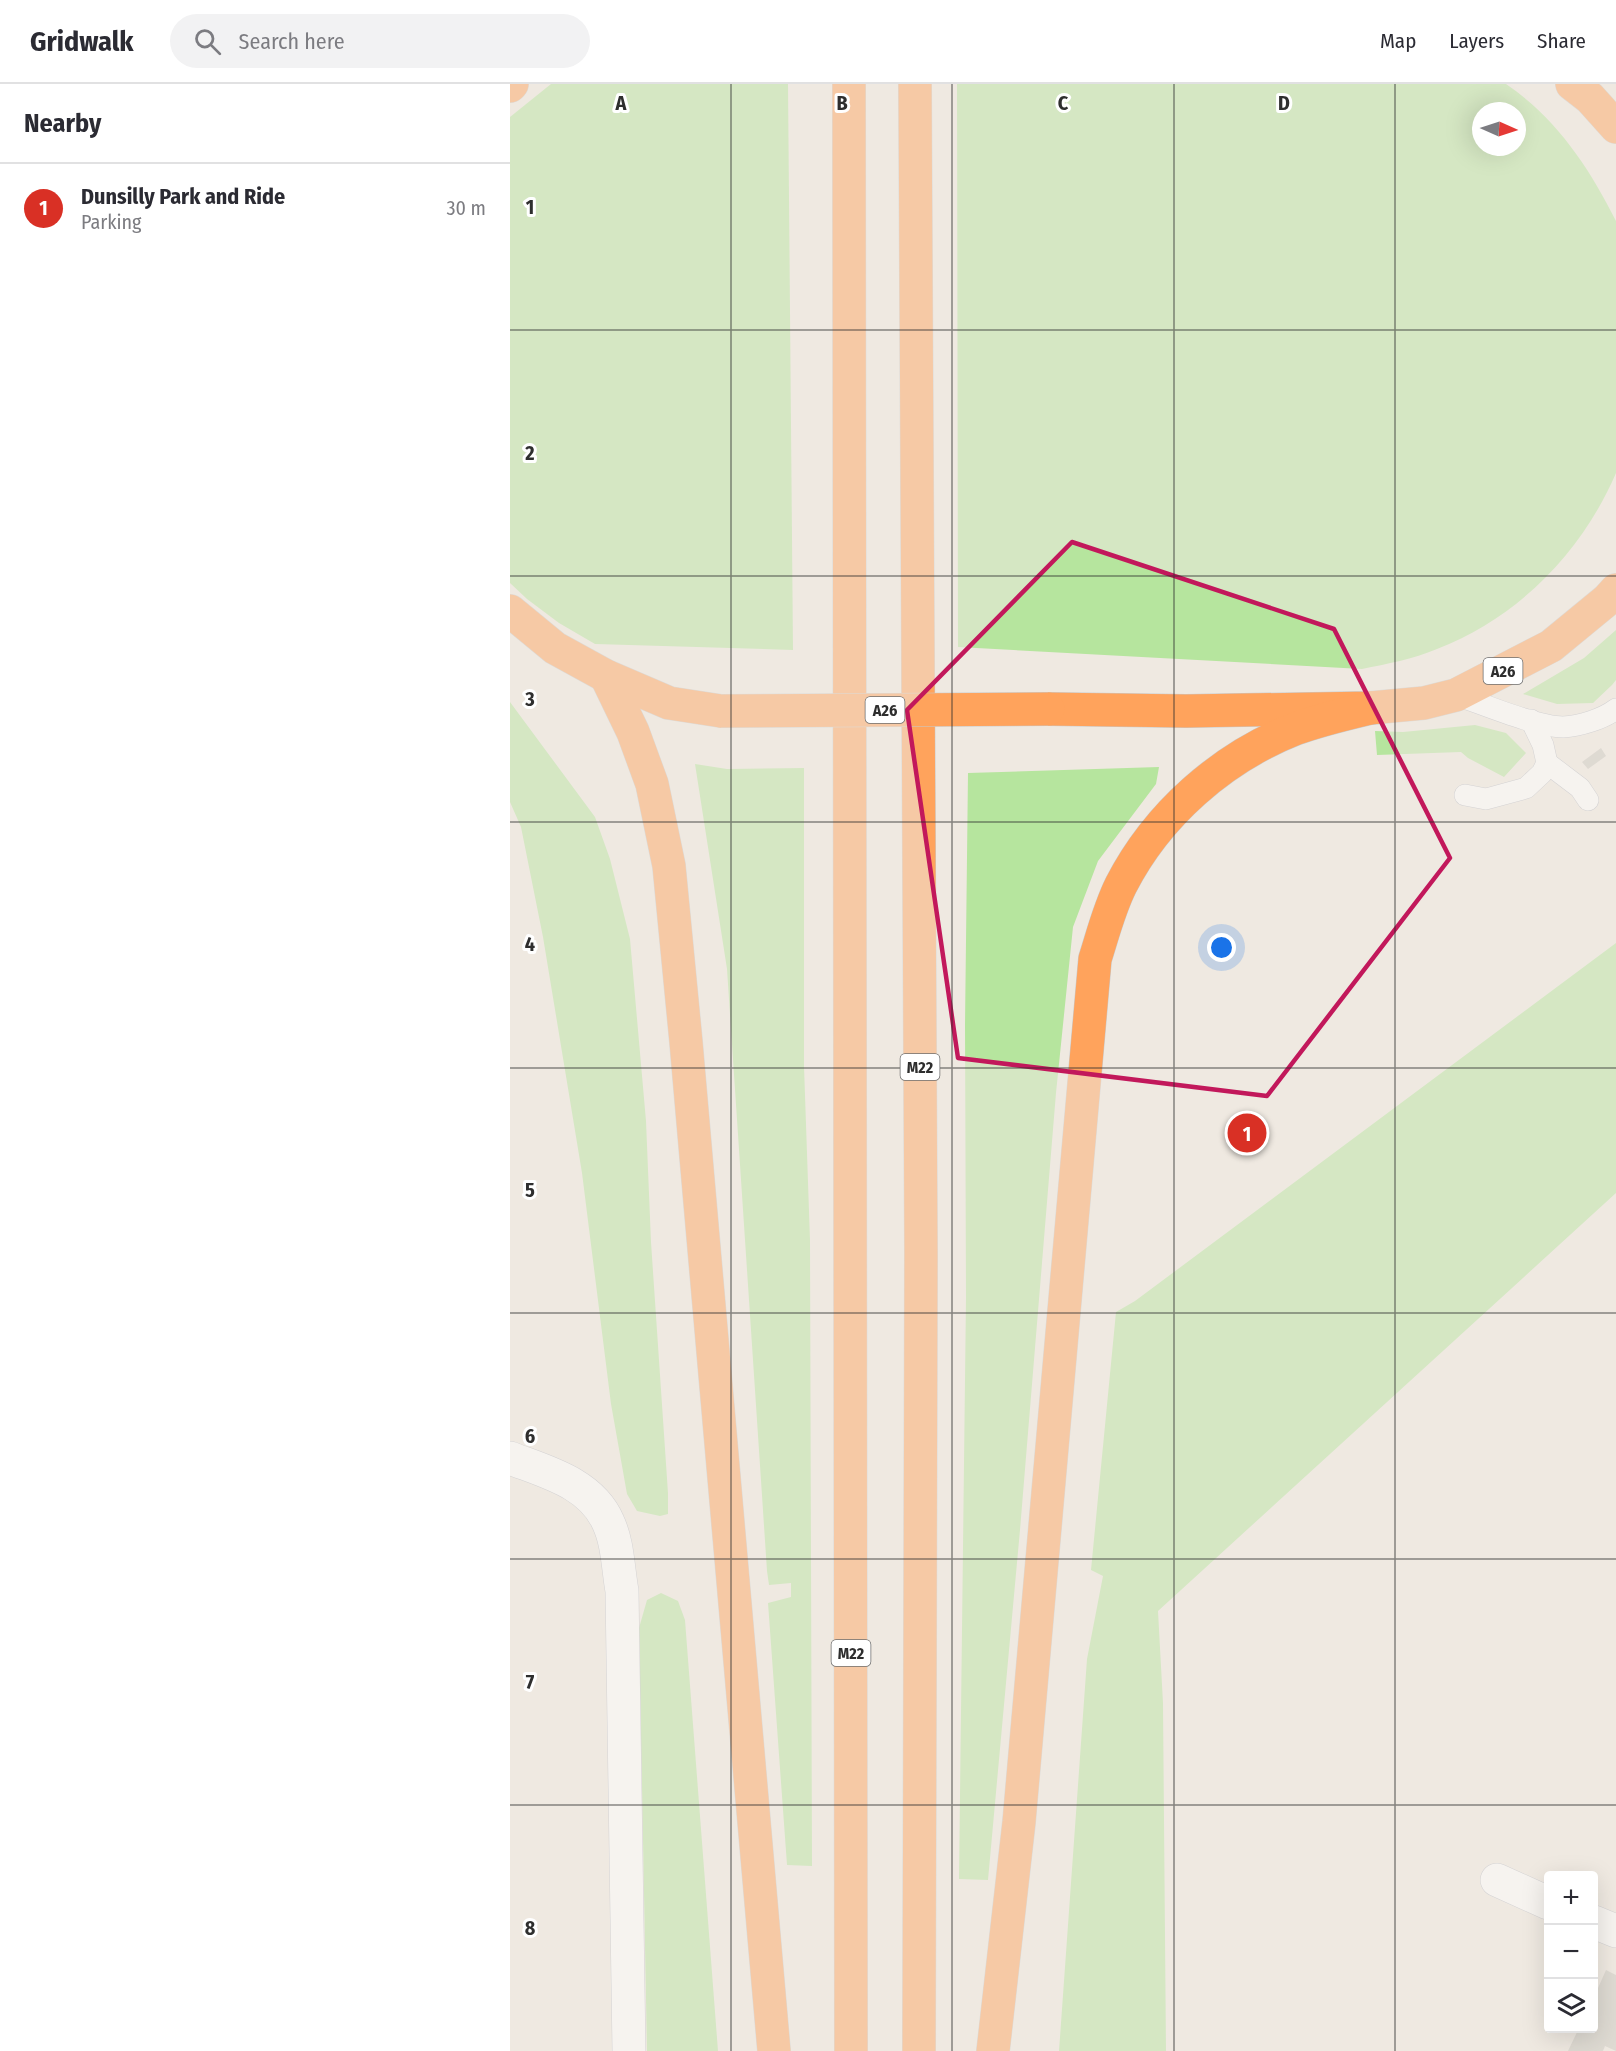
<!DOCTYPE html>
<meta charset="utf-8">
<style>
:root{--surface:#fff;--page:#f2f2f3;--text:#2b2b33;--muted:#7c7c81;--line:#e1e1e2;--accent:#d93025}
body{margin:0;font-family:"Fira Sans Condensed",sans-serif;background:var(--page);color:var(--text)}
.controls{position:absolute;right:18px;bottom:18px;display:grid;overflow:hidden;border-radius:6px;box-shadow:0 6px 24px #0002}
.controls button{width:54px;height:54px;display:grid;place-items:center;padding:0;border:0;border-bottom:2px solid var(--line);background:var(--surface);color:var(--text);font:30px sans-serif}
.compass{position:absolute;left:962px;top:18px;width:54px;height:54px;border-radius:50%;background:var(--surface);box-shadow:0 6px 24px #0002;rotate:93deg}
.you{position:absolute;left:712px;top:864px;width:21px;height:21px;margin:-15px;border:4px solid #fff;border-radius:50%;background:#1a73e8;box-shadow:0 0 0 9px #1a73e833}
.badge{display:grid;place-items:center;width:39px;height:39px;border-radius:50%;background:var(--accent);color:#fff;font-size:20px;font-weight:700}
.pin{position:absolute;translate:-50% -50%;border:3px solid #fff;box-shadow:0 2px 6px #0006}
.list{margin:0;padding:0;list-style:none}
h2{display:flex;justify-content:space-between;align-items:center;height:78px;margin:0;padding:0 24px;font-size:26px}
h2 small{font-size:20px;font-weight:400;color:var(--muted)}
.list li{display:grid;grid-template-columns:39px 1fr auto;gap:18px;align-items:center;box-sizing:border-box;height:90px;padding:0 24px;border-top:2px solid var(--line)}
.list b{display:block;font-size:22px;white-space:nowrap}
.list p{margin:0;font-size:20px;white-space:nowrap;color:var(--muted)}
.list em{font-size:20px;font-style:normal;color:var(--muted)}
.icon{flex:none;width:33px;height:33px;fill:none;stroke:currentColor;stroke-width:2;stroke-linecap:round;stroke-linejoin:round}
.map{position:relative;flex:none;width:1106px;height:1967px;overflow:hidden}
header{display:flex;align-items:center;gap:36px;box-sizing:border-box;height:84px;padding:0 30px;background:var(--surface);border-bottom:2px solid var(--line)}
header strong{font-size:28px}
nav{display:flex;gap:33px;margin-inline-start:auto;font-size:21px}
.search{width:420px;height:54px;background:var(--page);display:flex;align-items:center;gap:15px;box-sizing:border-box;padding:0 21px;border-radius:33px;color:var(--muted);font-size:22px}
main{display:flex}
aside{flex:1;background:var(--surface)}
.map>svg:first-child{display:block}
</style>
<header>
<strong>Gridwalk</strong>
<div class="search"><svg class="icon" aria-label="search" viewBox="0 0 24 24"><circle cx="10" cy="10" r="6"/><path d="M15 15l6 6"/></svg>Search here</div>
<nav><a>Map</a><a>Layers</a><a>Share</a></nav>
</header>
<main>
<aside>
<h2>Nearby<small></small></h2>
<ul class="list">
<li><span class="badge">1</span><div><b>Dunsilly Park and Ride</b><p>Parking</p></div><em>30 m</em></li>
</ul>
</aside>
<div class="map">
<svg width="1106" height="1967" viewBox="0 0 1106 1967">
<rect width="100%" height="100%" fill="#efe9e1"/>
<g fill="#b6e59e" fill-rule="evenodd">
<path d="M41,0H278L283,566L85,560L49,539L17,515L0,499V33Z"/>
<path d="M447,0H996C1046,34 1079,83 1106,137V389C1072,468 1009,533 927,565C903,575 877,580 852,585L448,563ZM971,27H1007V63H971Z"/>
<path d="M1106,546V596L1102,601L1083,619L1047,620L1013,610L1074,574Z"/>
<path d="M0,618L85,733L100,775L120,855L136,1037L141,1158L158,1409V1430L150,1432L127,1427L117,1410L101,1320L72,1089L33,853L11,743L0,718Z"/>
<path d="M965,641L996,649L1016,669L994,693L958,674L951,668L867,671L865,647L893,648Z"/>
<path d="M185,680L217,685L294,684V982L300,1156L302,1782L277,1781L258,1519L281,1513V1499L259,1501L257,1487L217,885Z"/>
<path d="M649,683L646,700L588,777L563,843L546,1009L510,1446L478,1796L449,1795L456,1213L455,941L458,689Z"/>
<path d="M1106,859V1109L648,1527L653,1619L656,1967H549L577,1575L593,1492L581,1486L606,1228L625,1217Z"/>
<path d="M151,1509L168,1517L175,1536L208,1967H137L129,1544L137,1516Z"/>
</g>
<g fill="#cbc7bf">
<path d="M1091,664L1096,672L1078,685L1072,678Z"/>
<path d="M1096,1886L1106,1891V1967L1095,1962L1093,1967H1058L1069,1944H1084V1913Z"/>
</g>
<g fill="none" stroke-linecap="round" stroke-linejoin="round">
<g stroke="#b4b7c1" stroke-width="22">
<g id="lane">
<path d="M946,611C973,620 1027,643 1053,643C1070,642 1093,635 1106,625"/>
<path d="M1037,679L1070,704L1078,716"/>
<path d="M955,711L976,715L1016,704L1032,689L1037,679L1033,661L1021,636"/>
</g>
</g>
<g stroke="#b4b7c1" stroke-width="34">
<g id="street">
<path d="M0,1374C36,1388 81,1399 98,1438C108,1459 108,1485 112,1507L119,1967"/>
<path d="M987,1796L1038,1819"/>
<path d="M1084,1838L1106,1847"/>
</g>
</g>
<g stroke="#c9c9c9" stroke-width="34">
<g id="highway">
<path d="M339,0L341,1967"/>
<path d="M405,0L411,1169L409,1967"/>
<path d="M1062,0L1080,14L1106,43"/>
<path d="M0,2L2,0"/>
<path d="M0,527L45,564L96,592L159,619L211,627"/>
<path d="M96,592L123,648L142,700L159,782L176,958L264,1967"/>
<path d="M538,625L676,627L860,624L914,619L946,611L1041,562L1097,516L1106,506"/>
<path d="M483,1967L509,1738L585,875C593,850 599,825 611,801C647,731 711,674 785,645C809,636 835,630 860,624"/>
</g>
</g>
<use href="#lane" stroke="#fff" stroke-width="21"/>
<use href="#street" stroke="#fff" stroke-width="33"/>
<use href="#highway" stroke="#ffa35c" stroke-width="33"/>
<g stroke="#c9c9c9" stroke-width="34" stroke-linecap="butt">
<path id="highway-bridge" d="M211,627L538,625"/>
</g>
<use href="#highway-bridge" stroke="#ffa35c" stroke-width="33"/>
</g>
<path d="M0 0H1106V1967H0ZM562,458L824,545L940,774L757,1012L448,974L397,626Z" fill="#efe9e1" fill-opacity=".55" fill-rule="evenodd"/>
<path fill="none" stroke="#c2185b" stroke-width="4.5" stroke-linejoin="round" d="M562,458L824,545L940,774L757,1012L448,974L397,626Z"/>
<path fill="none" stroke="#2e2e2e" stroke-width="1.5" stroke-opacity="0.55" d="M221,0V1967M442,0V1967M664,0V1967M885,0V1967M0,246H1106M0,492H1106M0,738H1106M0,984H1106M0,1229H1106M0,1475H1106M0,1721H1106"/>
<g text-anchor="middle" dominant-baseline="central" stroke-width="6" stroke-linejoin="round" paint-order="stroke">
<g fill="#fff" stroke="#6d6d6d" stroke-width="1.5">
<rect x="973.5" y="574" width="39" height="26" rx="4.5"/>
<rect x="355.5" y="613" width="39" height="26" rx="4.5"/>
<rect x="390.5" y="970" width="39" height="26" rx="4.5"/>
<rect x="321.5" y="1556" width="39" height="26" rx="4.5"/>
</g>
<g font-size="16" font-weight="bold" fill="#2e2e2e">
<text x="993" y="587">A26</text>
<text x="375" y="626">A26</text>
<text x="410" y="983">M22</text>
<text x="341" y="1569">M22</text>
</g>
</g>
<g font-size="20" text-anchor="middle" font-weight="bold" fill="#2e2e2e" stroke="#fff" stroke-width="6" stroke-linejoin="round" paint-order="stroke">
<text x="111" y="26">A</text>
<text x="332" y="26">B</text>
<text x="553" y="26">C</text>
<text x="774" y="26">D</text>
<text x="20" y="130">1</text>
<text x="20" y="376">2</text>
<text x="20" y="622">3</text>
<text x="20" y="867">4</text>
<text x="20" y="1113">5</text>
<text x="20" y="1359">6</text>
<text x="20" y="1605">7</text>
<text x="20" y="1851">8</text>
</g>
</svg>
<div class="controls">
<button>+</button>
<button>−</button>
<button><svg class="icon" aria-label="layers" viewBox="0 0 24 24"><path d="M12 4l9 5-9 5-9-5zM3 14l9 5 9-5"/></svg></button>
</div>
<svg class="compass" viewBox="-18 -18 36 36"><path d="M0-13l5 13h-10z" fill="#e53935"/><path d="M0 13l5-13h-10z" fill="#7c7c81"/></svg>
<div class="you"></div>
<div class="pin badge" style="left:737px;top:1049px">1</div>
</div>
</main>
